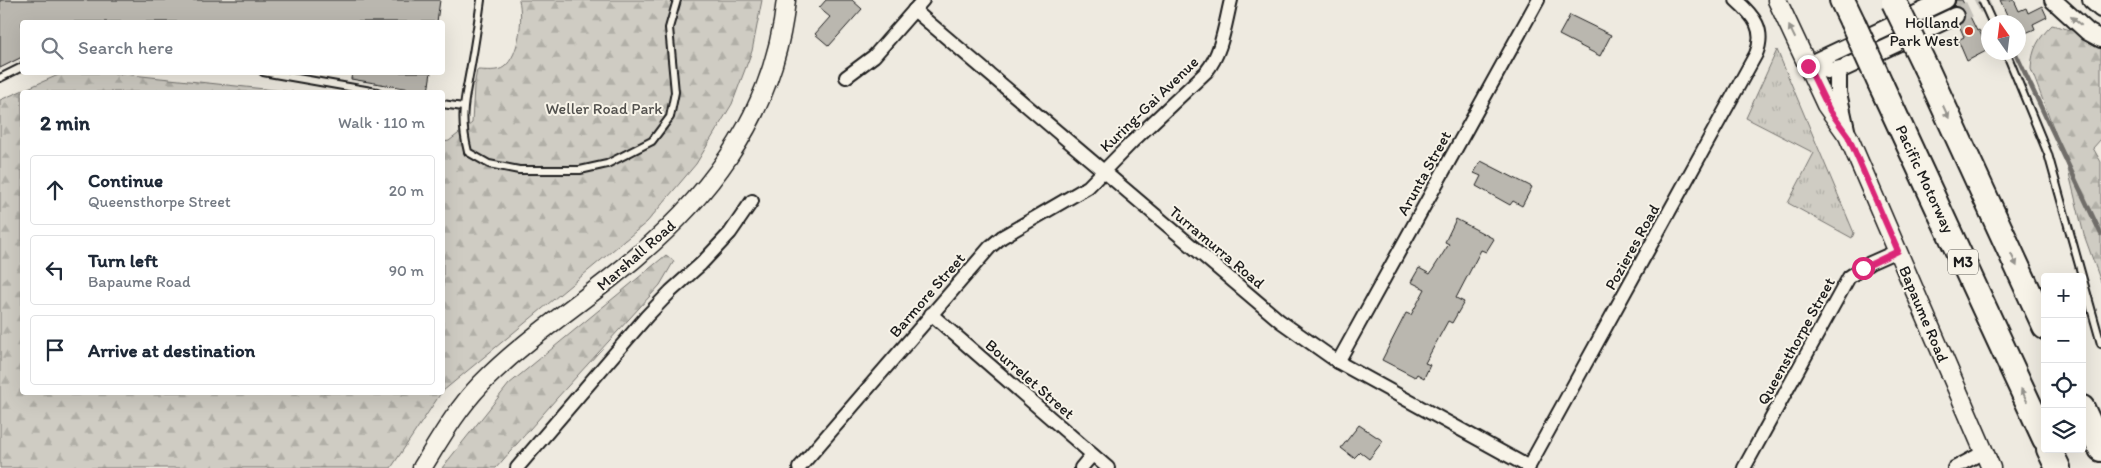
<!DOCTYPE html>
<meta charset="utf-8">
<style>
:root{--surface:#fff;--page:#f2f2f3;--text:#1f2937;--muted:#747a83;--line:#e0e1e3}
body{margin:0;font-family:Itim,sans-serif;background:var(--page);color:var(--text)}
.controls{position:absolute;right:15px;bottom:15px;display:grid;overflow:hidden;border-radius:5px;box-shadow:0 5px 20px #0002}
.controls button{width:45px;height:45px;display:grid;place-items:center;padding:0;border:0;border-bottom:1px solid var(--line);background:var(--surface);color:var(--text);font:25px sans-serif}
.compass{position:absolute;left:1981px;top:15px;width:45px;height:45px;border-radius:50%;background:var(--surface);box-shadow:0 5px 20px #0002;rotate:346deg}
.stop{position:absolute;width:15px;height:15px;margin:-11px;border:4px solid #db2777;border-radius:50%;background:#fff}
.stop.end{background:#db2777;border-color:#fff;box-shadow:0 1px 5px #0008}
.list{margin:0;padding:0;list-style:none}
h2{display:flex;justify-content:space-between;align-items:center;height:65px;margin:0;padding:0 20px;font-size:21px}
h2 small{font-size:16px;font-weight:400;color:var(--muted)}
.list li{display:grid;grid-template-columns:32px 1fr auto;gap:15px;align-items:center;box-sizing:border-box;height:70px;margin:0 10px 10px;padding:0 10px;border:1px solid var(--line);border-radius:5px}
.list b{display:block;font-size:19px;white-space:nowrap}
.list p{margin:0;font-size:16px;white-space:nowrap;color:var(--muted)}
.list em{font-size:16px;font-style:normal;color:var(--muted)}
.icon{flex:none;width:28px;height:28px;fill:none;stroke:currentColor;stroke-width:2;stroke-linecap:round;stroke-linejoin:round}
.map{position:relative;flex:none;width:2101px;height:468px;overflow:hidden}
.search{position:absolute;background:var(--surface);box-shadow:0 5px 20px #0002;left:20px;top:20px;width:425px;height:55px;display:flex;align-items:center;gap:12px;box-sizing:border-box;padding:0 18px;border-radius:5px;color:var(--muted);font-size:19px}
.panel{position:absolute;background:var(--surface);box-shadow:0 5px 20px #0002;left:20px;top:90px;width:425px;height:305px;border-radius:5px}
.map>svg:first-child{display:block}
</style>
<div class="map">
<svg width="2101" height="468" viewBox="0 0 2101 468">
<defs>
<pattern id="grass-tufts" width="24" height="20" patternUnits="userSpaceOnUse" patternTransform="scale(1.25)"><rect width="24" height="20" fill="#cfccc3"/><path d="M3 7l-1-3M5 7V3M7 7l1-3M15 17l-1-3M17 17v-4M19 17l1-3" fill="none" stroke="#b1afa7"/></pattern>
<pattern id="forest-firs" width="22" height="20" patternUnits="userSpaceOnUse" patternTransform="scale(1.25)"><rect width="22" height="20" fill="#cfccc3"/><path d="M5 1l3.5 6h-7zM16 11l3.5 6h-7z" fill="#b1afa7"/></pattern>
</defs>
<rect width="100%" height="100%" fill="#eeeae0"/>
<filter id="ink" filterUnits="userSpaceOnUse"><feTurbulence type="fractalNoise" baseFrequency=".02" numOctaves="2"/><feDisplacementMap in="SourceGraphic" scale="10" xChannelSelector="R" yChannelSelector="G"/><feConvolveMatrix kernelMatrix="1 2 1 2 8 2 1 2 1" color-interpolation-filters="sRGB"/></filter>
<g filter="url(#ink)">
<path fill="url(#grass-tufts)" stroke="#767470" d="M1777,50L1854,233L1852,238L1788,203L1814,153L1746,118Z"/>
<g fill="url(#forest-firs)" stroke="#767470">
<path d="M519,0H762L752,51L732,104L696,164L647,222L443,391V142L449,141L472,123L474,86L477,70C485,70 498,72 504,67C520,55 523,17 519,0Z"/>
<path d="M2052,25L2082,33L2101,49V139L2093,148L2101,162V282L2084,235L2066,161L2031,69C2032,49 2038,39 2052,25Z"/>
<path d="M63,73H113L293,92H22V392L441,393L391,468H0V100Z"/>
<path d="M666,255L674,261L660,285L557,398L496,468H442L509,384Z"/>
</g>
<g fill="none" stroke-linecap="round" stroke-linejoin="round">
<path stroke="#6f6d69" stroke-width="4.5" d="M2015,52L2101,234"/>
</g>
<g fill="#bab7af" stroke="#1c1c1c">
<path d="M0,0H440L437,22H22V57L0,68Z"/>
<path d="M826,0H852L862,9L829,46L815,34L830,17L819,8Z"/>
<path d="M1956,0H1962L1977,31L1979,30L1988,50L1967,61L1958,40L1964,37L1959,25L1963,21L1964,12L1960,8L1954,6Z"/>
<path d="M2000,0H2014L2019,11L2026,8L2028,13L2042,6L2047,17L2033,24L2035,29L2018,36V22H1997L2008,17Z"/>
<path d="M1570,15L1611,35L1600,56L1559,35Z"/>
<path d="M352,72H431L428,92L351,79Z"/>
<path d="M1481,161L1532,187L1522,206L1513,201L1510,205L1476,186L1481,176L1474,173Z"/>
<path d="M1456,219L1494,239L1486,252L1481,250L1456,298L1464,302L1452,323L1448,321L1425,363L1430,365L1424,378L1417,374L1415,377L1382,360L1406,313L1411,315L1425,289L1411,282L1419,268L1430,274L1449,244L1445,242Z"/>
<path d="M1359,425L1383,441L1369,459L1360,452L1354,458L1341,448Z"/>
</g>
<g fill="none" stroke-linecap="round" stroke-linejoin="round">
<path stroke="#c4c1b9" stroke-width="16" stroke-dasharray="16 8" stroke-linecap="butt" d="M1955,16L1989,0"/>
<g stroke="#1c1c1c" stroke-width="10">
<g id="service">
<path d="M481,0C478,22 475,43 471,65C465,100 459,116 468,152L489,164L519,170H580L607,164L652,141L670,117L675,92L669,28L677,0"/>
<path d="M2006,52L2048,154L2101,344"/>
<path d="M263,72L377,92"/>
<path d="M0,78L22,67"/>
<path d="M442,104L463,107"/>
</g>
</g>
<g stroke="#1c1c1c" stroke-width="16">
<g id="minor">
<path d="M914,10L1280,321L1338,362L1529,467"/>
<path d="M846,77L874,56L923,0"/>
<path d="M931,314L1108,468"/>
<path d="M1338,362L1538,0"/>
<path d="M517,468L647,316L671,291L701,264L730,233L752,201"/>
<path d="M799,468L990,247L1002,237L1088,187L1132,142L1206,72C1222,53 1225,24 1231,0"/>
<path d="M1081,468L1092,455"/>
<path d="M1528,468L1756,54C1766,30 1754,16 1736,0"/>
<path d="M1744,468L1849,277L1870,263L1897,251"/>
<path d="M1954,468L1984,452"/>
</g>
</g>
<g stroke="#1c1c1c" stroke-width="20">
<g id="tertiary">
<path d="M2053,0L2088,32L2101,39"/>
<path d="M2091,0L2101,9"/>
<path d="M1808,65L1946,0"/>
<path d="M1808,66L1832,71L1844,68L1955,16"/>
<path d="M1838,70V93L1847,134"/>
</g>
</g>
<g stroke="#1c1c1c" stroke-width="21">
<g id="secondary">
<path d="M1777,0L1826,105L1848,136L1991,468"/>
<path d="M422,468C440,439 457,409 481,384C520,344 568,312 612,277C703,206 774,119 786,0"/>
</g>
</g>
<g stroke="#1c1c1c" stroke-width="28">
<g id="motorway">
<path d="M1842,0L1852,21"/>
<path d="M1926,68L2045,327"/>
<path d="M1881,85L2045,439"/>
<path d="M2082,408L2101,449"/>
<path d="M2049,449L2058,468"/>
</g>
</g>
<use href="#service" stroke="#f7f3e8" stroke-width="6"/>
<use href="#minor" stroke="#f7f3e8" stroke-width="12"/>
<use href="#tertiary" stroke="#f7f3e8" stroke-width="16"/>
<use href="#secondary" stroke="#f7f3e8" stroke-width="18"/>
<use href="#motorway" stroke="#f7f3e8" stroke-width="24"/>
<g stroke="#1c1c1c" stroke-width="10" stroke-linecap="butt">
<path id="service-bridge" d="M1982,0L1992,22"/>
</g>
<g stroke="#1c1c1c" stroke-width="28" stroke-linecap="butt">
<g id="motorway-bridge">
<path d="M1894,2L1926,68"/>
<path d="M1852,21L1881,85"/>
</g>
</g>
<use href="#service-bridge" stroke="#f7f3e8" stroke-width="6"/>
<use href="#motorway-bridge" stroke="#f7f3e8" stroke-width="24"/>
</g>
<defs><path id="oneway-solid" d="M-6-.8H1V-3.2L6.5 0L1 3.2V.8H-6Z" transform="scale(1.25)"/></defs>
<g fill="#94928c">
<use href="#oneway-solid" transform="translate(2076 21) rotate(-140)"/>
<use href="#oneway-solid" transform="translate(1792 32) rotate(-116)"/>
<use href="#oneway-solid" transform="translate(1946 112) rotate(65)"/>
<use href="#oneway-solid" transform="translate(2014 260) rotate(65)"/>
<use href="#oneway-solid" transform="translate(2024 395) rotate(-115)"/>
</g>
</g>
<g fill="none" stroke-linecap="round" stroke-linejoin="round" filter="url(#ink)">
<path stroke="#db2777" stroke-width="6" d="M1808,66L1830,111L1848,136L1898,251L1863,268"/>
</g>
<circle fill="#c8321e" stroke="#f7f3e8" stroke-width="2" cx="1969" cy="31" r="5"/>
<g text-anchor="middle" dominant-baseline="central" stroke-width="4" stroke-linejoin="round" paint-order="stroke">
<rect fill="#f7f3e8" stroke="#5e5c59" stroke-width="1" x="1948" y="249.5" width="30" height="25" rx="4"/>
<g font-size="15" font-weight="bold" fill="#1c1c1c">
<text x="1963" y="262">M3</text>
</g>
<g font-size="16" fill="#1c1c1c" stroke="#f7f3e8" text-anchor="end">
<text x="1959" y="22">Holland<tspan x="1959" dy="18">Park West</tspan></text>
</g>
<g font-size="16" fill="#1c1c1c" stroke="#f7f3e8">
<text transform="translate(1149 104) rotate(-44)">Kuring-Gai Avenue</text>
<text transform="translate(1424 173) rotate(-61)">Arunta Street</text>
<text transform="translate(1925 179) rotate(65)">Pacific Motorway</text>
<text transform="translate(1217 247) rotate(40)">Turramurra Road</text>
<text transform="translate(1632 247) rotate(-61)">Pozieres Road</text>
<text transform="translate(636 255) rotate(-41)">Marshall Road</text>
<text transform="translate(927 295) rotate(-49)">Barmore Street</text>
<text transform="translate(1924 314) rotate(67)">Bapaume Road</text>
<text transform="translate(1796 341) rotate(-61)">Queensthorpe Street</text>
<text transform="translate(1030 379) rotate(41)">Bourrelet Street</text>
</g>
<g font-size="16" fill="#52514e" stroke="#f7f3e8">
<text x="604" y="108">Weller Road Park</text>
</g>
</g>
</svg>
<div class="controls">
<button>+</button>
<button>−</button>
<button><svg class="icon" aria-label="locate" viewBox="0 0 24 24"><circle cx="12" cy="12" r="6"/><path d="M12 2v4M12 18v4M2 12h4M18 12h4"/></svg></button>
<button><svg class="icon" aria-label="layers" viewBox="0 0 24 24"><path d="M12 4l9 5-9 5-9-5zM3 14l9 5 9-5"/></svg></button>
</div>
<svg class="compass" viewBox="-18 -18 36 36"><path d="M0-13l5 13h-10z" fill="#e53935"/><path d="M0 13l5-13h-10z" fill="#747a83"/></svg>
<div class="stop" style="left:1863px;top:268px"></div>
<div class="stop end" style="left:1808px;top:66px"></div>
<div class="search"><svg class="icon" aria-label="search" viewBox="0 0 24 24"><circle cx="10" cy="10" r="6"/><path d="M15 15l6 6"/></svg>Search here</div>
<section class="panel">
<h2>2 min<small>Walk · 110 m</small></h2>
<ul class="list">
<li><svg class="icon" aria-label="ahead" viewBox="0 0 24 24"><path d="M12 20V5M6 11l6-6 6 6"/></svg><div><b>Continue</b><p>Queensthorpe Street</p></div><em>20 m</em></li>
<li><svg class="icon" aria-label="left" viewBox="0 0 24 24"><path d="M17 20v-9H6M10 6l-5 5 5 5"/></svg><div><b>Turn left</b><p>Bapaume Road</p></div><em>90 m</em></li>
<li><svg class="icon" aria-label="arrive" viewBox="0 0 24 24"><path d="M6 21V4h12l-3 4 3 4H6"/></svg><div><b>Arrive at destination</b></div></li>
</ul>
</section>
</div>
